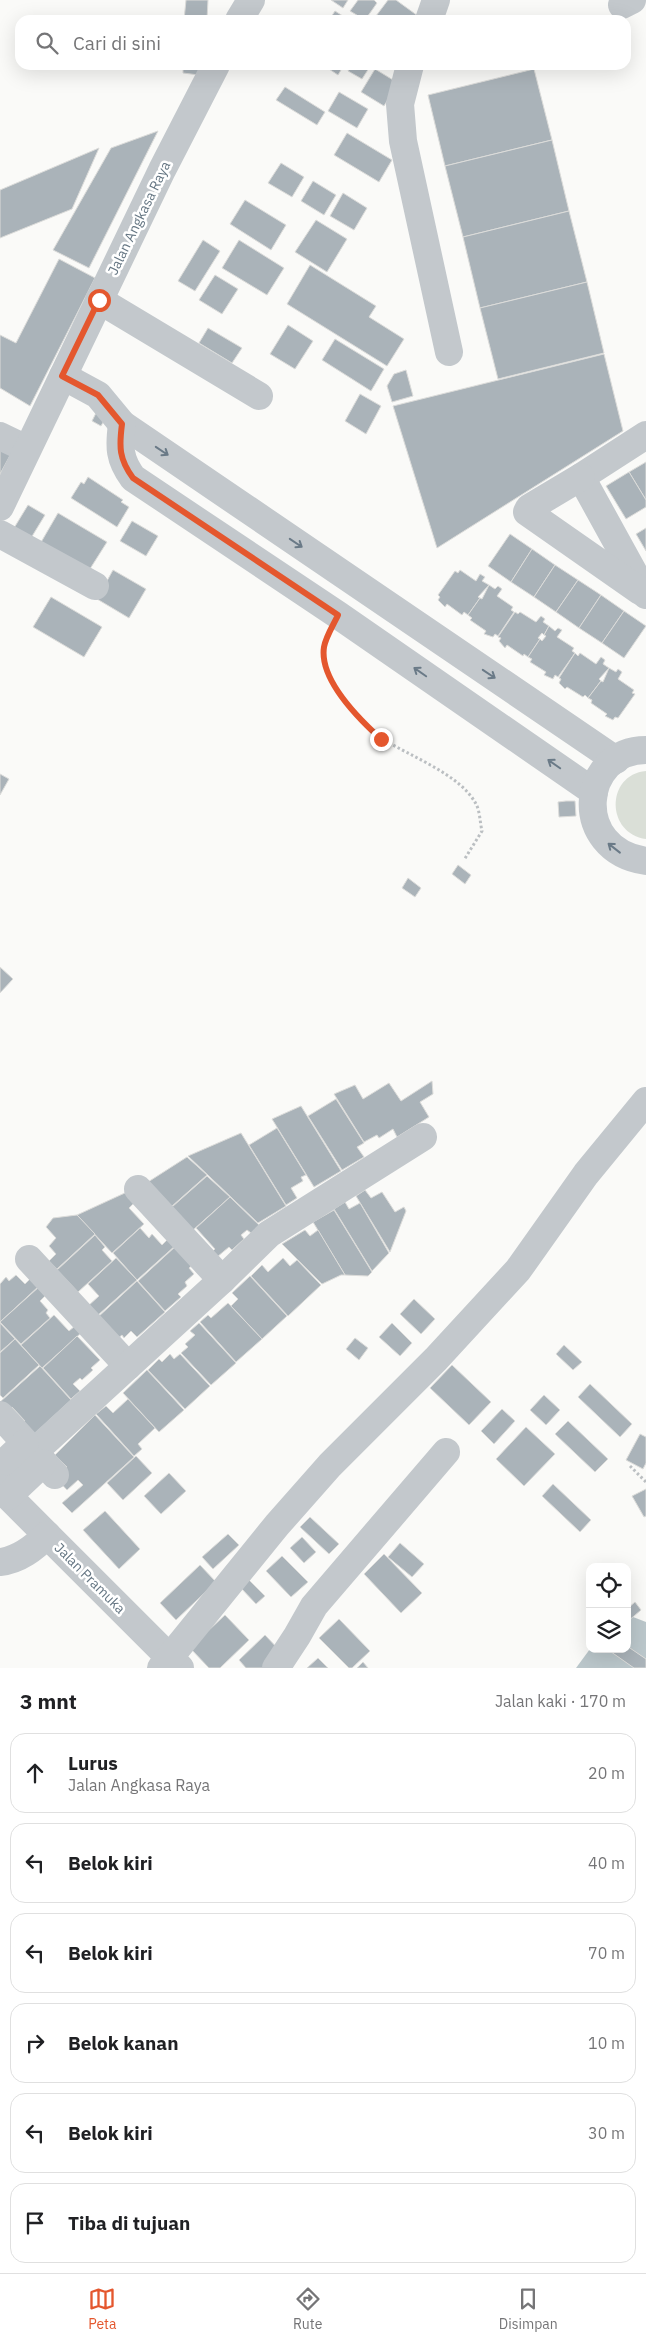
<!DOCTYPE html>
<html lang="id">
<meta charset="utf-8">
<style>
:root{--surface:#fff;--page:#f6f6f6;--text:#202124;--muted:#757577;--line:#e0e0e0;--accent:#e4572e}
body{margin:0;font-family:"IBM Plex Sans",sans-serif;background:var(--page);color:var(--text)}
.controls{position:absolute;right:15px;bottom:15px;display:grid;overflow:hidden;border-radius:10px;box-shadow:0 5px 20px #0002}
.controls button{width:45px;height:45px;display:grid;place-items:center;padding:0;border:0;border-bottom:1px solid var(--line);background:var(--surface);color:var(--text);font:25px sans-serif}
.stop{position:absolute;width:15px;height:15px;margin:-11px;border:4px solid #e4572e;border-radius:50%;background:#fff}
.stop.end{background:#e4572e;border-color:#fff;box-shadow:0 1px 5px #0008}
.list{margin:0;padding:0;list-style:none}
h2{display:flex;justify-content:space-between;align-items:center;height:65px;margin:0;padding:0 20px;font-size:21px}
h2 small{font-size:16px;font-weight:400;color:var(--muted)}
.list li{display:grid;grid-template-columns:32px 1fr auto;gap:15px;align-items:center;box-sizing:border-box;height:80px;margin:0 10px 10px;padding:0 10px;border:1px solid var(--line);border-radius:15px}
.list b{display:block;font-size:19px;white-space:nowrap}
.list p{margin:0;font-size:16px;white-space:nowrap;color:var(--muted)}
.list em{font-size:16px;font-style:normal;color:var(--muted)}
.icon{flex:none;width:28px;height:28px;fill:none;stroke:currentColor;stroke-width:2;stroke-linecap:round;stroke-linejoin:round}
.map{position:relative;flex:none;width:646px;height:1668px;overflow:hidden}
.search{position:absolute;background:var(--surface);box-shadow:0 5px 20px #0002;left:15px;right:15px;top:15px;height:55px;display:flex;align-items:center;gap:12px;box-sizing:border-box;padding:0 18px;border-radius:15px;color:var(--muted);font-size:19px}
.sheet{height:605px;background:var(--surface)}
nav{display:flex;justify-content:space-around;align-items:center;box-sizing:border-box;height:70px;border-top:1px solid var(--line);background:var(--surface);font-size:14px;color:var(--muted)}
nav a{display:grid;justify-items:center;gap:2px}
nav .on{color:var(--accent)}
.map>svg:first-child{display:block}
</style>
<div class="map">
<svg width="646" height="1668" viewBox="0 0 646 1668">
<rect width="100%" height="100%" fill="#fafaf8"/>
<path fill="#dadfd7" d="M646,771V839C606,834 605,775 646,771Z"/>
<g fill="#bbc7cb">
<path d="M633,1617L646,1622V1659L627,1646V1622Z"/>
<path d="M590,1649H607L634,1668H576Z"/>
</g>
<g fill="#aab3b9" stroke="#dcdcda">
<path d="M186,0H208L207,20H184Z"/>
<path d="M331,0H348L343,8Z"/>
<path d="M358,0H374L377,3L365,20L350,11Z"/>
<path d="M388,0H396L418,16L415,20H382L376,16Z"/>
<path d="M335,11L349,20H329Z"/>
<path d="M183,65H200L199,75L183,73Z"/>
<path d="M323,65H344L338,75Z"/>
<path d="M351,65H371L362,79L348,71Z"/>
<path d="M375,69L398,83L384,106L361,92Z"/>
<path d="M534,69L552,140L445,166L428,95Z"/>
<path d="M285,87L325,112L317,125L276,100Z"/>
<path d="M339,92L368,109L357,128L328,111Z"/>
<path d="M158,131L89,268L53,250L111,148Z"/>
<path d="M347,133L392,160L379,182L334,155Z"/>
<path d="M552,140L569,211L463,237L445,166Z"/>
<path d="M99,148L72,209L0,238V190Z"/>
<path d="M281,163L304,177L292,197L268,183Z"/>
<path d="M313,181L336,195L324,215L301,201Z"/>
<path d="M343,193L367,208L354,230L330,216Z"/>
<path d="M245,200L286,225L271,250L230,224Z"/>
<path d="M569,211L587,282L480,308L463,237Z"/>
<path d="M316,220L347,239L327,272L295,252Z"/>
<path d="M203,240L220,251L195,291L178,281Z"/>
<path d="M239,240L284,268L267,295L222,268Z"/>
<path d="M59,259L95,278L30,406L0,388V335L16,343Z"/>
<path d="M310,265L376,306L369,317L404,339L387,366L287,304Z"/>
<path d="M215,275L238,289L222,314L199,300Z"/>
<path d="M587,282L604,353L498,379L480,308Z"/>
<path d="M288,325L313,341L295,369L270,354Z"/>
<path d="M208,328L242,348L232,363L199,343Z"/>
<path d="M335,339L384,369L371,391L322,360Z"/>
<path d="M604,354L623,431L437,548L393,406Z"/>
<path d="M406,370L413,396L392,402L387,386L394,374Z"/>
<path d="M360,394L381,406L366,434L345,421Z"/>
<path d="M96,413L106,417L101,426L92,421Z"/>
<path d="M0,445L12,452L0,474Z"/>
<path d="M646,462V500L629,472Z"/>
<path d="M629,472L646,500V507L626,519L606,486Z"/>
<path d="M88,477L123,500L121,502L129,507L117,527L71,498L81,482L84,484Z"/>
<path d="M28,505L45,515L31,538L14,528Z"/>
<path d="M58,513L107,542L88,572L40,544Z"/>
<path d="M132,521L158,536L146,556L120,541Z"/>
<path d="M646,528V551L636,534Z"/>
<path d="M510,534L532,549L511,582L488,566Z"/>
<path d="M532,549L555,565L534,597L511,582Z"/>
<path d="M555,565L578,580L556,612L534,597Z"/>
<path d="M113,570L146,589L129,618L97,599Z"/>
<path d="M460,570L476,581L480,574L485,577L482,581L489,585L478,597L480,598L468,615L464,612L462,615L447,604L445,607L438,600L440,597L438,595L455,571L458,573Z"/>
<path d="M578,580L601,595L579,628L556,612Z"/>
<path d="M489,585L495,589L498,586L502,589L497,596L513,607L511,610L514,612L498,636L495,634L493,637L484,634L486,631L470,620L472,618L468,615L480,598L482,599Z"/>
<path d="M601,595L624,611L602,643L579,628Z"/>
<path d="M51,597L102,627L84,657L33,627Z"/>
<path d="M624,611L646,626L624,658L602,643Z"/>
<path d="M515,612L518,614L520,612L536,622L541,616L545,619L543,622L549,626L544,635L542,633L538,638L540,639L528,657L524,654L523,656L507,645L505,648L499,641L501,638L498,637Z"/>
<path d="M549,626L555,631L558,628L562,630L557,637L574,648L572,651L575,653L558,677L555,675L553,679L544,675L546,672L530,662L532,659L528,657L540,639L542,641L546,636L544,635Z"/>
<path d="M575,653L578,656L580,653L596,664L601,657L605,660L603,664L609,668L599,679L601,681L588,698L585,695L583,697L567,687L565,689L559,683L561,679L559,678Z"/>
<path d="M609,668L616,672L618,669L622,672L618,679L634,690L632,693L635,694L618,718L615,717L613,720L605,716L607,714L591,703L592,700L588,698L601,681L603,682Z"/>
<path d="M0,774L9,779L0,795Z"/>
<path d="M566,801H575L576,816L559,817L558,802Z"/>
<path d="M458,865L471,875L465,884L452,874Z"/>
<path d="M408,878L421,888L415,897L402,888Z"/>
<path d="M0,967L13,979L0,993Z"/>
<path d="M432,1081L433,1094L420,1102L429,1117L397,1137L393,1129L379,1138L377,1135L364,1142L334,1094L355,1085L363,1099L389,1083L401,1101Z"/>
<path d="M336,1099L364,1143L357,1147L364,1157L342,1170L308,1116Z"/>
<path d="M301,1106L341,1171L314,1187L272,1119Z"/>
<path d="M277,1128L306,1175L301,1177L303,1181L291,1188L297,1198L286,1205L249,1145Z"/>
<path d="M241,1133L286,1206L258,1223L188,1156Z"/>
<path d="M187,1157L207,1175L171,1207L148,1182Z"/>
<path d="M207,1176L230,1197L193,1230L172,1207Z"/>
<path d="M365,1190L371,1198L382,1192L395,1212L404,1207L406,1211L390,1252L356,1196Z"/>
<path d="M127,1192L136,1201L129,1208L144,1224L112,1253L77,1215Z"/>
<path d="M230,1197L260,1226L251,1233L247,1230L241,1235L244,1239L232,1250L229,1247L217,1257L212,1252L215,1249L196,1228Z"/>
<path d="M345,1202L349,1209L360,1203L389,1253L372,1271L334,1209Z"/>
<path d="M334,1210L372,1272L368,1276L345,1275L313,1222Z"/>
<path d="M77,1215L95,1234L57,1269L49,1261L56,1254L49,1246L56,1238L46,1227L53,1218Z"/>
<path d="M140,1228L149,1238L152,1234L162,1245L169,1238L176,1245L137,1280L113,1253Z"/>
<path d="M305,1230L310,1236L318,1230L345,1275H341L322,1284L282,1244Z"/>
<path d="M95,1235L105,1247L102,1250L112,1261L78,1292L57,1270Z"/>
<path d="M177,1245L195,1263L189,1268L194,1274L185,1282L187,1286L178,1294L181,1297L165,1311L138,1281Z"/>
<path d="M116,1258L137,1280L97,1316L88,1306L99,1296L88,1284Z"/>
<path d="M283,1258L290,1266L297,1260L321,1285L288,1316L251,1276L262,1265L268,1272Z"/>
<path d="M16,1275L25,1284L31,1278L39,1286L0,1322V1284L6,1277L9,1281Z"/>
<path d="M250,1276L287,1316L262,1339L231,1306L238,1299L232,1293Z"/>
<path d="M137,1281L165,1312L137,1337L131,1331L124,1338L122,1335L117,1339L97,1318Z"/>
<path d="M40,1286L47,1294L40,1301L48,1310L46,1313L50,1318L21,1344L0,1322Z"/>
<path d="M414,1299L435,1319L421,1334L400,1314Z"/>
<path d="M228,1303L262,1339L236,1362L200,1322L208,1315L211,1318Z"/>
<path d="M54,1315L69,1331L75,1326L81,1333L42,1368L21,1345Z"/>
<path d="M0,1323L15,1339L0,1352Z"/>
<path d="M199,1323L236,1363L211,1385L181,1353L188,1347L185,1344L195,1335L190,1331Z"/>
<path d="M392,1323L412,1343L400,1356L379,1337Z"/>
<path d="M77,1336L100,1360L91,1368L93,1370L82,1380L80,1378L73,1384L80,1391L71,1399L43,1368Z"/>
<path d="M355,1338L368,1348L359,1360L346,1349Z"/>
<path d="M15,1339L39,1365L3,1398L0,1395V1353Z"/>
<path d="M564,1345L582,1362L573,1370L556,1354Z"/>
<path d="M170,1354L174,1359L180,1354L210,1386L185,1409L148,1370L159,1359L162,1362Z"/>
<path d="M452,1365L491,1402L469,1425L430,1388Z"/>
<path d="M40,1366L71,1400L31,1437L20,1425L25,1421L12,1407L7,1411L0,1402Z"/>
<path d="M147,1370L184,1410L159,1432L123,1393Z"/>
<path d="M590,1384L632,1424L620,1437L578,1397Z"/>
<path d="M544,1395L560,1410L546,1425L530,1410Z"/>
<path d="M128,1399L155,1428L138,1444L142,1449L134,1456L96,1414L106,1406L113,1413Z"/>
<path d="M502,1409L515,1421L494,1444L481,1431Z"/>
<path d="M95,1415L134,1457L72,1513L62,1503L83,1485L78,1480L67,1490L55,1477L67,1467L55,1455Z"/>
<path d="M568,1421L608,1459L595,1472L555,1434Z"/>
<path d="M526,1427L555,1454L524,1486L496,1459Z"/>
<path d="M640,1434L646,1437V1463L643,1469L626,1460Z"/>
<path d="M136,1456L152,1473L123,1500L107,1483Z"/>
<path d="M169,1473L186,1491L161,1514L144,1496Z"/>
<path d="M553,1484L591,1520L580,1532L542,1496Z"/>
<path d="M646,1489V1516L644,1517L632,1496Z"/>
<path d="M105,1511L140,1549L119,1569L83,1530Z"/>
<path d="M310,1517L339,1544L329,1554L300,1527Z"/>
<path d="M228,1534L239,1545L213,1569L202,1557Z"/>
<path d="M302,1537L316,1552L304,1563L290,1548Z"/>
<path d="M400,1543L424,1564L412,1577L388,1557Z"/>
<path d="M384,1554L422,1593L401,1613L364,1574Z"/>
<path d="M282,1556L308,1582L291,1597L266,1571Z"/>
<path d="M200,1565L216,1582L176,1620L160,1603Z"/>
<path d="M248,1579L265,1596L256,1604L240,1587Z"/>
<path d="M635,1602L641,1610L627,1622V1609Z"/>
<path d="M225,1615L249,1640L220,1668H209L190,1648Z"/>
<path d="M339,1619L370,1651L352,1668H349L319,1638Z"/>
<path d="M265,1635L282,1653L267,1668H246L239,1660Z"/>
<path d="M627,1646L646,1659V1668H634L607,1649H627Z"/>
<path d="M318,1658L328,1668H307Z"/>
<path d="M363,1662L368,1668H357Z"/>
</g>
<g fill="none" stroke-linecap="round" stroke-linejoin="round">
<g stroke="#bbbfc2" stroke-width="3" stroke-dasharray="2.5 2.5" stroke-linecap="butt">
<path d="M328,638C324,646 323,655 325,664C329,686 364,727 383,739C411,757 460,774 476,804C480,811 480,823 482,831L464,860"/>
<path d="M630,1466L646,1482"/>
</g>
<g stroke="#c3c8cc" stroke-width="28">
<path d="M622,5L632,0"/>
<path d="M239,20L251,0"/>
<path d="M429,20L436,0"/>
<path d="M410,65L400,104L403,141L449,352"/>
<path d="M99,300L259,396"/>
<path d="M63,376L98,395L122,424L616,760"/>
<path d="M122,424C119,447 119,459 133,478L338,615L594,792"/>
<path d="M646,435L581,477L646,595"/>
<path d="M0,436L27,449"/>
<path d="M581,477L529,508L527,512L640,591"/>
<path d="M0,507L162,170L216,65"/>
<path d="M0,534L95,586"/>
<path d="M646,750C580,750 570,850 646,861"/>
<path d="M138,1189L222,1280"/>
<path d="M29,1259L128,1366"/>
<path d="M0,1415L55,1475"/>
<path d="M34,1452L222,1280L269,1234L423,1137"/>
<path d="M0,1467L25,1443"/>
<path d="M0,1488L180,1668"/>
<path d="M8,1496L43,1463"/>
<path d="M0,1562C19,1560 34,1548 47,1535"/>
<path d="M161,1668L277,1525L330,1465L436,1359L518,1270L586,1174L646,1101"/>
<path d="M276,1668L297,1636L314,1606L446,1452"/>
</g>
</g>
<defs><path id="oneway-shaft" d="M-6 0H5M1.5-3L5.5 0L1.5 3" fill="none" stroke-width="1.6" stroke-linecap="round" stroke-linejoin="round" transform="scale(1.25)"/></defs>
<g stroke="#6a7a87">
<use href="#oneway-shaft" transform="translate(162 451) rotate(34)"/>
<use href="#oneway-shaft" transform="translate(296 543) rotate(34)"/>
<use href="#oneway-shaft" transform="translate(420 672) rotate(-145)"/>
<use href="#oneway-shaft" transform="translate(489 674) rotate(34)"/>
<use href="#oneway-shaft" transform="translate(554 764) rotate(-145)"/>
<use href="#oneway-shaft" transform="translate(614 848) rotate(-142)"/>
</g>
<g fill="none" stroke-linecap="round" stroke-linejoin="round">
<path stroke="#e4572e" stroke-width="6" d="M99,300L62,376L98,395L122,424C119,447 119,459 133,478L338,615C334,624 326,636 324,647C319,679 359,719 381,739"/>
</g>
<g text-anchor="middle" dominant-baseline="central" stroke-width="5" stroke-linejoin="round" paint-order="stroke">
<g font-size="14" fill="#657683" stroke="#fff">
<text transform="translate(139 218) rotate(-64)">Jalan Angkasa Raya</text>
<text transform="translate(90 1578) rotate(45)">Jalan Pramuka</text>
</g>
</g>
</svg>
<div class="controls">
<button><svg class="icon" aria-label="locate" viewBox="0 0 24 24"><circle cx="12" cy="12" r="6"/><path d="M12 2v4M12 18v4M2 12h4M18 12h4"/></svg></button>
<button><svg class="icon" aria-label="layers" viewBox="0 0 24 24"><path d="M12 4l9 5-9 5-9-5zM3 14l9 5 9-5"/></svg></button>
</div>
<div class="stop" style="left:99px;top:300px"></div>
<div class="stop end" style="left:381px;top:739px"></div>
<div class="search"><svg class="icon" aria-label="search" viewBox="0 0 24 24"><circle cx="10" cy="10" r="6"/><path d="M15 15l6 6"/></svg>Cari di sini</div>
</div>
<section class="sheet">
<h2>3 mnt<small>Jalan kaki · 170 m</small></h2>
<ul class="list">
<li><svg class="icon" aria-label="ahead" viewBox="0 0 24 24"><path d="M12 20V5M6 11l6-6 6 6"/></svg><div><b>Lurus</b><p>Jalan Angkasa Raya</p></div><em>20 m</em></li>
<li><svg class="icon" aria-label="left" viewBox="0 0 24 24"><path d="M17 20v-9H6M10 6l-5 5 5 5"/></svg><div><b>Belok kiri</b></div><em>40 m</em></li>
<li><svg class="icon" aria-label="left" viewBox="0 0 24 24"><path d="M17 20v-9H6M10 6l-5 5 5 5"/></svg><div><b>Belok kiri</b></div><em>70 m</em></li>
<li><svg class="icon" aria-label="right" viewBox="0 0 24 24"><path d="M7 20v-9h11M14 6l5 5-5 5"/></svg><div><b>Belok kanan</b></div><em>10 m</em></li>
<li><svg class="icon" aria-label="left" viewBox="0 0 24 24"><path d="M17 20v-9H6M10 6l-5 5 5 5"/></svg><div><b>Belok kiri</b></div><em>30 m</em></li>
<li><svg class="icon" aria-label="arrive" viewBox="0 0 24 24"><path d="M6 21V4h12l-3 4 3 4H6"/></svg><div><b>Tiba di tujuan</b></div></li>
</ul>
</section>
<nav>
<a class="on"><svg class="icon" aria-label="map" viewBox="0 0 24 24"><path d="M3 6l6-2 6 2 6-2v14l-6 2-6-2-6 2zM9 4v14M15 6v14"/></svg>Peta</a>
<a><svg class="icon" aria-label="directions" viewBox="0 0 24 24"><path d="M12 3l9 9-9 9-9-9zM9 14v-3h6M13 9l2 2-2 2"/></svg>Rute</a>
<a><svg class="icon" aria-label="saved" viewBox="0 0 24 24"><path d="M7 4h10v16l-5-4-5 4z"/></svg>Disimpan</a>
</nav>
